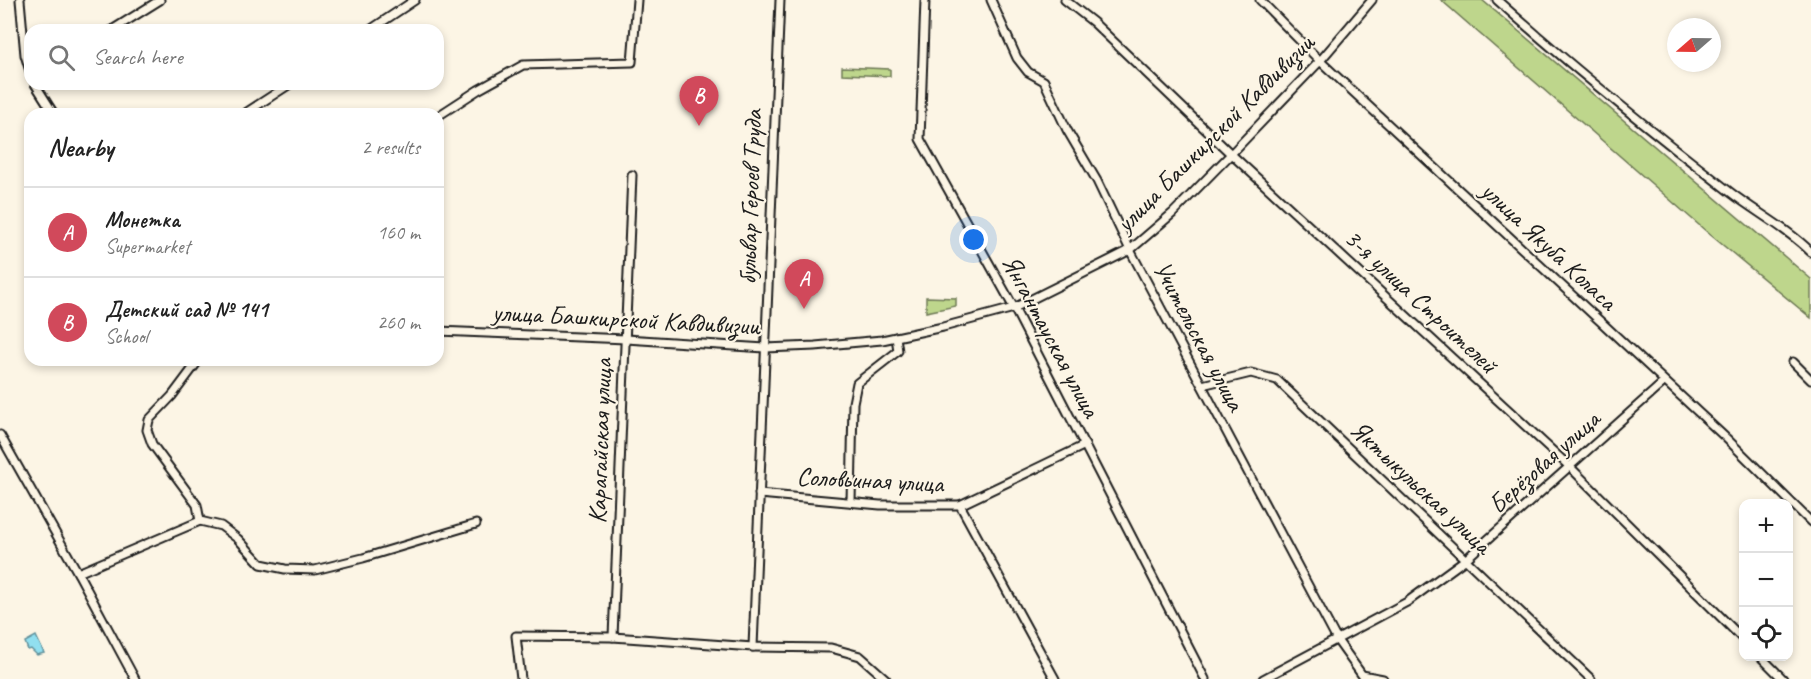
<!DOCTYPE html>
<meta charset="utf-8">
<style>
:root{--surface:#fff;--page:#f6f6f6;--text:#222;--muted:#767676;--line:#e0e0e0;--accent:#d1495b}
body{margin:0;font-family:Caveat,sans-serif;background:var(--page);color:var(--text)}
.controls{position:absolute;right:18px;bottom:18px;display:grid;overflow:hidden;border-radius:12px;box-shadow:0 3px 9px #0003}
.controls button{width:54px;height:54px;display:grid;place-items:center;padding:0;border:0;border-bottom:2px solid var(--line);background:var(--surface);color:var(--text);font:30px sans-serif}
.compass{position:absolute;left:1667px;top:18px;width:54px;height:54px;border-radius:50%;background:var(--surface);box-shadow:0 3px 9px #0003;rotate:250deg}
.you{position:absolute;left:974px;top:240px;width:21px;height:21px;margin:-15px;border:4px solid #fff;border-radius:50%;background:#1a73e8;box-shadow:0 0 0 9px #1a73e833}
.badge{display:grid;place-items:center;width:39px;height:39px;border-radius:50%;background:var(--accent);color:#fff;font-size:20px;font-weight:700}
.pin{position:absolute;translate:-50% -50px;filter:drop-shadow(0 2px 3px #0008)}
.pin::after{content:'';position:absolute;top:32px;width:21px;height:18px;background:inherit;clip-path:polygon(0 0,100% 0,50% 100%)}
.list{margin:0;padding:0;list-style:none}
h2{display:flex;justify-content:space-between;align-items:center;height:78px;margin:0;padding:0 24px;font-size:26px}
h2 small{font-size:20px;font-weight:400;color:var(--muted)}
.list li{display:grid;grid-template-columns:39px 1fr auto;gap:18px;align-items:center;box-sizing:border-box;height:90px;padding:0 24px;border-top:2px solid var(--line)}
.list b{display:block;font-size:22px;white-space:nowrap}
.list p{margin:0;font-size:20px;white-space:nowrap;color:var(--muted)}
.list em{font-size:20px;font-style:normal;color:var(--muted)}
.icon{flex:none;width:33px;height:33px;fill:none;stroke:currentColor;stroke-width:2;stroke-linecap:round;stroke-linejoin:round}
.map{position:relative;flex:none;width:1811px;height:679px;overflow:hidden}
.search{position:absolute;background:var(--surface);box-shadow:0 3px 9px #0003;left:24px;top:24px;width:420px;height:66px;display:flex;align-items:center;gap:15px;box-sizing:border-box;padding:0 21px;border-radius:18px;color:var(--muted);font-size:22px}
.panel{position:absolute;background:var(--surface);box-shadow:0 3px 9px #0003;left:24px;top:108px;width:420px;height:258px;border-radius:18px}
.map>svg:first-child{display:block}
</style>
<div class="map">
<svg width="1811" height="679" viewBox="0 0 1811 679">
<rect width="100%" height="100%" fill="#fcf5e5"/>
<filter id="ink" filterUnits="userSpaceOnUse"><feTurbulence type="fractalNoise" baseFrequency=".0167" numOctaves="2"/><feDisplacementMap in="SourceGraphic" scale="12" xChannelSelector="R" yChannelSelector="G"/><feConvolveMatrix kernelMatrix="1 2 1 2 8 2 1 2 1" color-interpolation-filters="sRGB"/></filter>
<g filter="url(#ink)">
<g fill="#bed68c" stroke="#6d7954" stroke-width="1.5">
<path d="M1441,0H1482L1811,279V318L1707,232Z"/>
<path d="M842,67L890,69V76L842,74Z"/>
<path d="M926,297L956,298V306L926,312Z"/>
</g>
<path fill="#91dfef" stroke="#62919b" stroke-width="1.5" d="M36,636L44,653L37,655L31,649L28,650L25,642Z"/>
<g fill="none" stroke-linecap="round" stroke-linejoin="round">
<g stroke="#1c1c1c" stroke-width="11">
<g id="street">
<path d="M20,0L25,55L30,71"/>
<path d="M925,0L920,139L1014,308L1205,679"/>
<path d="M991,0L1017,58L1028,72L1044,81L1067,130L1097,181L1130,250L1337,640L1362,675L1383,679"/>
<path d="M1065,0L1093,22L1231,154L1570,467L1744,640"/>
<path d="M1260,0L1320,61L1726,438L1811,522"/>
<path d="M1497,0C1572,67 1651,131 1730,192C1757,213 1787,228 1811,252"/>
<path d="M112,30L160,0"/>
<path d="M370,30L415,0"/>
<path d="M35,84L54,114"/>
<path d="M244,114L290,84"/>
<path d="M438,116L478,90L523,65L632,62L637,0"/>
<path d="M438,331L626,339L765,348L815,346L882,340L943,327L1014,308L1130,250L1173,213L1231,154L1320,61L1372,0"/>
<path d="M199,360L172,396L149,420L147,430L152,444L197,505L200,521"/>
<path d="M1793,362L1811,380"/>
<path d="M1202,385L1251,373L1277,380L1591,679"/>
<path d="M0,435L78,573L135,679"/>
<path d="M759,494L880,505H960L1055,679"/>
<path d="M851,502L853,403L857,383L898,351L896,337"/>
<path d="M960,505L1085,445"/>
<path d="M78,573L200,521L221,526L238,539L261,564L285,569L315,570L363,558L476,524"/>
<path d="M613,637L632,175"/>
<path d="M753,647L780,0"/>
<path d="M1760,656L1783,679"/>
<path d="M521,679L516,636L613,637L753,647L831,648L860,656L886,679"/>
<path d="M1263,679L1407,602L1466,559L1664,382"/>
</g>
</g>
<use href="#street" stroke="#fcf5e5" stroke-width="7"/>
</g>
</g>
<g text-anchor="middle" dominant-baseline="central" stroke-width="4.5" stroke-linejoin="round" paint-order="stroke">
<g font-size="26" fill="#1c1c1c" stroke="#fcf5e5">
<text transform="translate(1215 133) rotate(-45)">улица Башкирской Кавдивизии</text>
<text transform="translate(750 197) rotate(-88)">бульвар Героев Труда</text>
<text transform="translate(1549 246) rotate(43)">улица Якуба Коласа</text>
<text transform="translate(1421 301) rotate(43)">3-я улица Строителей</text>
<text transform="translate(626 319) rotate(3)">улица Башкирской Кавдивизии</text>
<text transform="translate(1051 336) rotate(62)">Янгантауская улица</text>
<text transform="translate(1199 336) rotate(62)">Учительская улица</text>
<text transform="translate(600 441) rotate(-88)">Карагайская улица</text>
<text transform="translate(1544 462) rotate(-42)">Берёзовая улица</text>
<text transform="translate(870 480) rotate(3)">Соловьиная улица</text>
<text transform="translate(1421 487) rotate(43)">Яктыкульская улица</text>
</g>
</g>
</svg>
<div class="controls">
<button>+</button>
<button>−</button>
<button><svg class="icon" aria-label="locate" viewBox="0 0 24 24"><circle cx="12" cy="12" r="6"/><path d="M12 2v4M12 18v4M2 12h4M18 12h4"/></svg></button>
</div>
<svg class="compass" viewBox="-18 -18 36 36"><path d="M0-13l5 13h-10z" fill="#e53935"/><path d="M0 13l5-13h-10z" fill="#767676"/></svg>
<div class="you"></div>
<div class="pin badge" style="left:804px;top:309px">A</div>
<div class="pin badge" style="left:699px;top:126px">B</div>
<div class="search"><svg class="icon" aria-label="search" viewBox="0 0 24 24"><circle cx="10" cy="10" r="6"/><path d="M15 15l6 6"/></svg>Search here</div>
<section class="panel">
<h2>Nearby<small>2 results</small></h2>
<ul class="list">
<li><span class="badge">A</span><div><b>Монетка</b><p>Supermarket</p></div><em>160 m</em></li>
<li><span class="badge">B</span><div><b>Детский сад № 141</b><p>School</p></div><em>260 m</em></li>
</ul>
</section>
</div>
